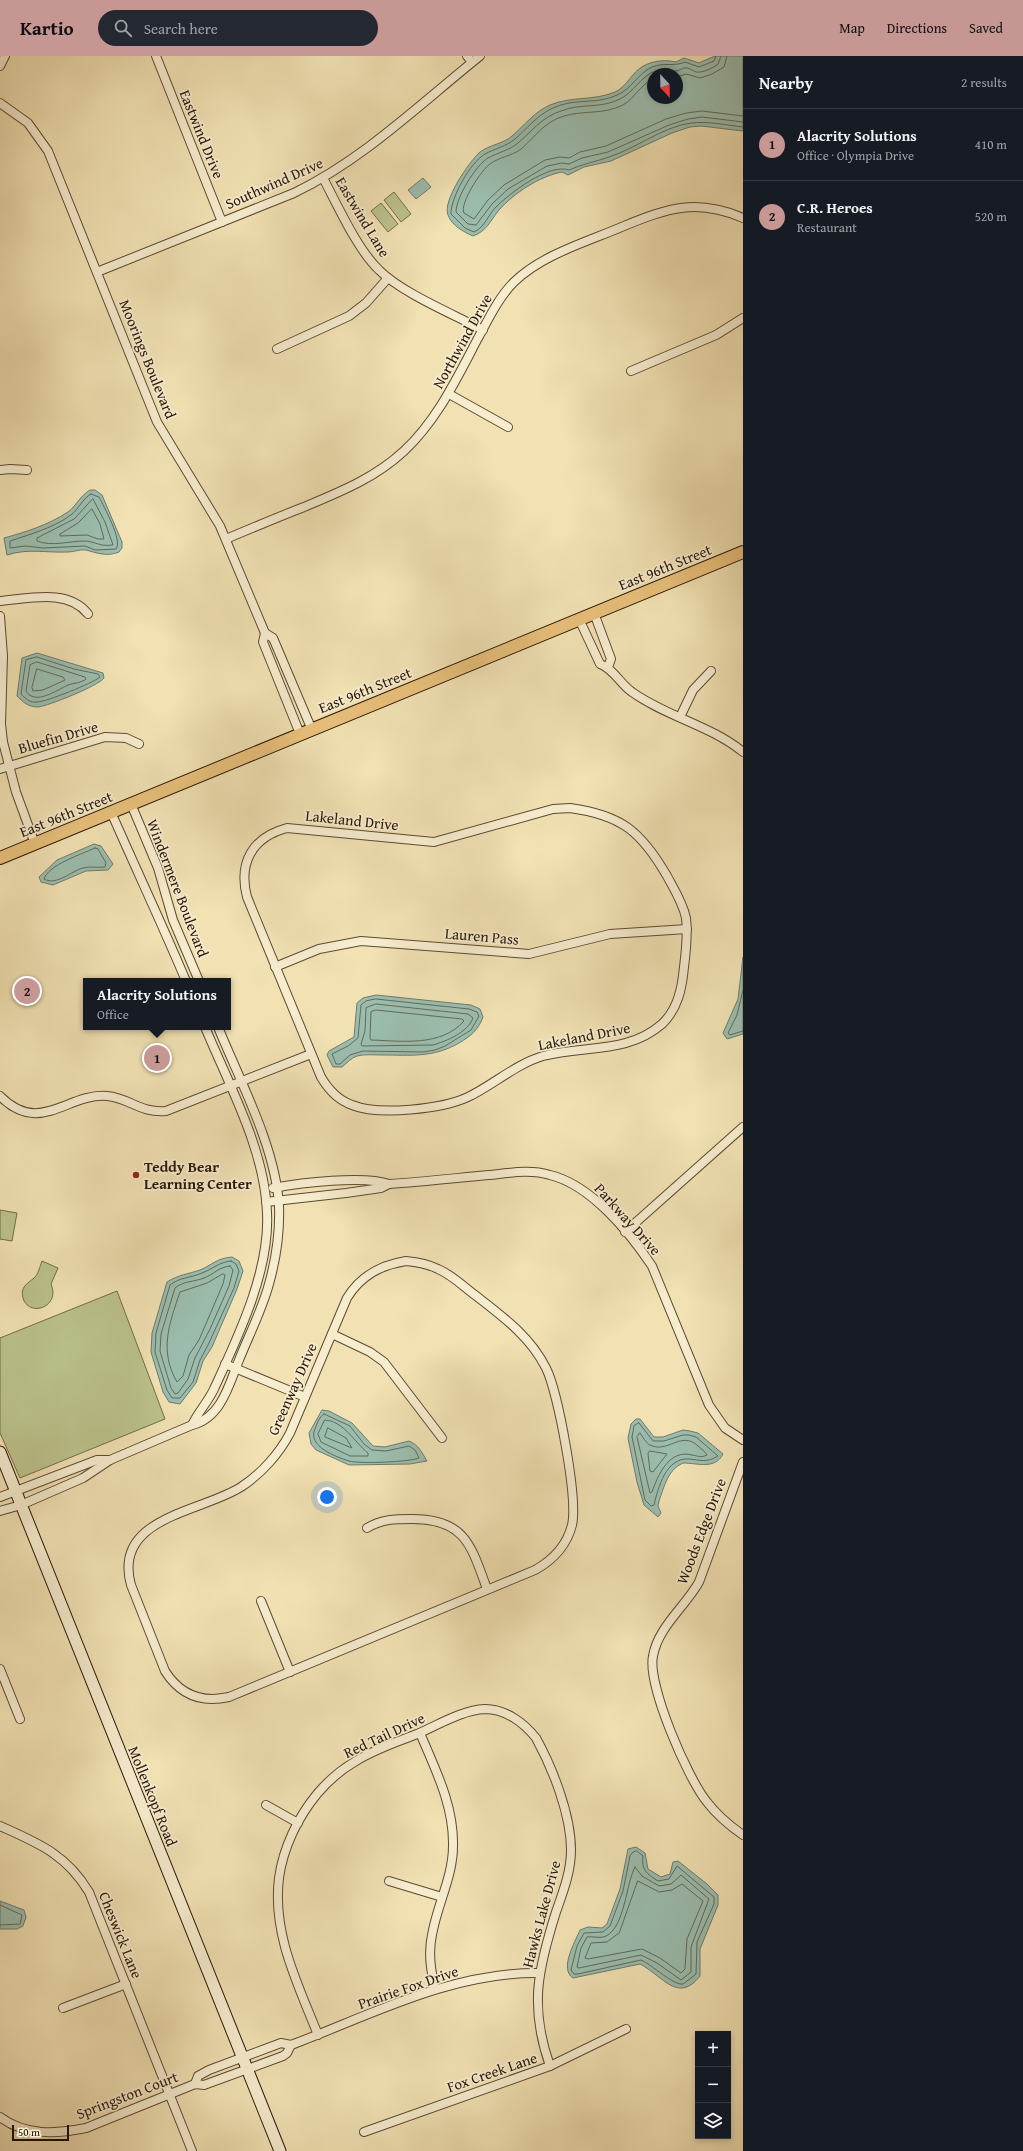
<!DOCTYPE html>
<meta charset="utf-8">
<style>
:root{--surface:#171b24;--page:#242831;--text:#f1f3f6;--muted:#9ea1a6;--line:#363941;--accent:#c59692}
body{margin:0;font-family:"Gentium Book Plus",serif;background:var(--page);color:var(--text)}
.controls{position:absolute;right:12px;bottom:12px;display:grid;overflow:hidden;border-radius:0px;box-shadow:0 2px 6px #0003}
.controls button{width:36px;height:36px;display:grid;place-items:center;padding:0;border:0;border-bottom:1px solid var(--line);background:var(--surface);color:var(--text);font:20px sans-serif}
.compass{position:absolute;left:647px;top:12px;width:36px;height:36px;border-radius:50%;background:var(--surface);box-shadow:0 2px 6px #0003;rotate:158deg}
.scale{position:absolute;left:12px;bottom:10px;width:57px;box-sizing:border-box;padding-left:4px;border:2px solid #2a1707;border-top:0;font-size:11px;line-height:14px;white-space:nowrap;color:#2a1707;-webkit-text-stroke:3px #f6ecce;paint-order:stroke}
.you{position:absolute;left:327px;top:1441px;width:14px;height:14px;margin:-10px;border:3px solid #fff;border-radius:50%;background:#1a73e8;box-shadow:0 0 0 6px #1a73e833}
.badge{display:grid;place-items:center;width:26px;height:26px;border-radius:50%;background:var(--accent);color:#111;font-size:13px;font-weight:700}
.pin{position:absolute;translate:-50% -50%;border:2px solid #fff;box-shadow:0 1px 4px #0006}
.popup{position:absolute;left:83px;top:922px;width:148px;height:52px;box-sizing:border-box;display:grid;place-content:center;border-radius:0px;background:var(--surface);filter:drop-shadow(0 1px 3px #0005);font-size:13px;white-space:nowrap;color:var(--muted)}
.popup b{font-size:15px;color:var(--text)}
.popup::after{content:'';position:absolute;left:50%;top:100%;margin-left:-8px;border:8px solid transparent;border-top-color:var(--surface)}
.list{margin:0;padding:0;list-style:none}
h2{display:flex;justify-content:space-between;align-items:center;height:52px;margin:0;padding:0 16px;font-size:17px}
h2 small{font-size:13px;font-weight:400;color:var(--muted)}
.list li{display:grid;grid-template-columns:26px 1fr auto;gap:12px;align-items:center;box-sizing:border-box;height:72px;padding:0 16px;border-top:1px solid var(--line)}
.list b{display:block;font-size:15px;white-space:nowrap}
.list p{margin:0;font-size:13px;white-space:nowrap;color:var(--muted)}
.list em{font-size:13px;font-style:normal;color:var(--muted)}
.icon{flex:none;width:22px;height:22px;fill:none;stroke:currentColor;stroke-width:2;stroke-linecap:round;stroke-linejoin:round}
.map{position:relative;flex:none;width:743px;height:2095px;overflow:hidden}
header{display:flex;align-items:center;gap:24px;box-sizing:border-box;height:56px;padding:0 20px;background:var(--accent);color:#111}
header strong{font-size:19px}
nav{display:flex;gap:22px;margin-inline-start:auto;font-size:14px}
.search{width:280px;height:36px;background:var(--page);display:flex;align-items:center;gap:10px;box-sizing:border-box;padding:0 14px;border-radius:22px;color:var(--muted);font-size:15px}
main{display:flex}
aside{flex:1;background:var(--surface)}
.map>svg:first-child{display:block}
</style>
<header>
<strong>Kartio</strong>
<div class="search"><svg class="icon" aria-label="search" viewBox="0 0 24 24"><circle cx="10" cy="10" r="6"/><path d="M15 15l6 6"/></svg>Search here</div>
<nav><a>Map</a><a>Directions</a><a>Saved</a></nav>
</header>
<main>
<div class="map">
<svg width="743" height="2095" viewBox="0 0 743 2095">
<rect width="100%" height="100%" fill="#f1e1b3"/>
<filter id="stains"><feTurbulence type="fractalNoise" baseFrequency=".005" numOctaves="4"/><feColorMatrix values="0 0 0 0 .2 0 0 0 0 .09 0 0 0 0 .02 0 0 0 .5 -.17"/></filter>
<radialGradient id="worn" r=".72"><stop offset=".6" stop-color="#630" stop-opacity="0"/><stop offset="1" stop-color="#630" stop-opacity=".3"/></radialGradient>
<g fill="#bbc28c" stroke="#726c4a">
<path d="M394,136L411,158L401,166L384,144Z"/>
<path d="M381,147L398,168L388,176L371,155Z"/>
<path d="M0,1154L17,1157L12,1185L0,1183Z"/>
<path d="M42,1205L58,1212L51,1228C61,1251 29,1262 23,1242C20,1231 27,1228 34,1222C38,1219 40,1210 42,1205Z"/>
<path d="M117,1235L165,1363L20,1422L0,1377V1282Z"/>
</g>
<g fill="#9bbdae" stroke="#6e7b6b" fill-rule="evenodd">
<path d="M715,0H743V75L701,70L690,71L672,77L611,105L584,111L568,119L562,116C540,120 514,137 499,154C490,165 487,175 473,180C464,176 452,170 448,159C442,145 469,106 480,96C489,89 503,88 512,80C525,69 534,56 550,49C571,40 594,45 615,36C626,31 630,20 639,13C649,5 664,3 676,6L684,2L699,7ZM653,18H677V42H653Z"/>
<path d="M423,122L431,131L416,143L408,134Z"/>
<path d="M90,434H95L102,439L122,486V492L119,496C107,501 97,497 86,494C80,493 74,496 68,496C45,497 29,492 7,499L4,482C26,476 48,469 68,456C76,450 80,440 90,434Z"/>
<path d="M37,597L103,617L104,622C98,630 48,650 38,651C28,651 23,646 17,640L22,602Z"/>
<path d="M94,788L101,790L113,808L108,814L86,815L53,829L41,826L39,821L57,804Z"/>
<path d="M743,901V978L727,983L723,977L738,943Z"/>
<path d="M376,939L471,949L480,953L483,961C478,974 471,980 459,987C433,1002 411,999 382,999C374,999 364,998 357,1000C351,1002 347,1007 342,1011H333L327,999L329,995L354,981L357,947L363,942Z"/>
<path d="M232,1201L239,1205L243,1215L237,1233L212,1291L203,1305L196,1327L180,1348L169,1346L163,1336L151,1296L152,1277L167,1226C178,1219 188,1218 200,1214C212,1209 217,1202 232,1201Z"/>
<path d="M322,1354L329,1355L352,1367L373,1390L385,1391L409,1385C419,1389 422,1397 427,1405L410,1408L349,1409L316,1394L311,1388L309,1377Z"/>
<path d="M636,1363H640L654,1381H663L683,1374L690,1375L698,1377L723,1398C715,1414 697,1407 683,1407C668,1413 664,1431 659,1445L658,1450L661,1457L658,1461L644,1449L637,1426L628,1382L631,1368Z"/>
<path d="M636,1791L645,1797L648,1813L661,1821L670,1818L673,1806L678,1805L707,1828L718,1839V1849L700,1893V1920C678,1948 663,1920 640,1908L573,1922C559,1913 575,1886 580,1874L588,1871L602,1872L607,1868L620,1833L628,1793Z"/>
<path d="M0,1845L24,1854L26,1861L23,1870L17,1873H0Z"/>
</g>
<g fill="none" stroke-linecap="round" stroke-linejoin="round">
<g stroke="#626a5a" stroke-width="1">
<path d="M716,0L714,5L699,11L685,6C674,11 664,6 652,11C637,18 632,33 617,39C599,48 579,43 561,49C540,55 530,70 515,83C507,90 494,93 485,98C470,107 451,141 451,158L465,172L474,176C485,171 488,159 496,151C510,137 549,107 569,114C582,108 595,106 609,101C637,92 662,71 691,67C708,65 726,69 743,71"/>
<path d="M721,0L718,8C713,12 703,17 696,16C693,15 688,11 685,12C681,12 680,15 676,15C668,15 663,12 655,15C640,21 634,36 620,43C600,53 580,47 561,55C542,61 532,75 518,87C510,94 497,97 488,102C475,110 456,142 456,156L468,168L476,169L492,148L508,133L547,110L562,107L569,108L582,102L608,96L669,69L688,63L702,61L743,66"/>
<path d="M677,21L686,18L700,22L712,18L724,11L727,0"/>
<path d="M653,23C641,28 635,42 623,49C603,59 584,54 564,60C544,66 535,81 521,93C512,100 499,101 490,108C482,113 459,148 464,157L474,163L488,144L504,129L545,104L560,101L569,102L580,96L606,90L666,63L686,57L702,55L743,60"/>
<path d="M91,438L99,441C104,451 123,485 116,493L95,494L85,490L43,492L25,490L10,492V485C31,478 53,472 71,459C79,453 82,443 91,438Z"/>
<path d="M93,443L105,466L113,489C99,491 95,485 84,485C69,485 52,491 37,485V482L74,463Z"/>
<path d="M92,453L100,468L104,483H98L87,479L60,480V478L78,467Z"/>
<path d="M37,601L74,613L98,618L100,621C93,627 46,646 37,646C30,647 26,643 21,638L26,604Z"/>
<path d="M37,606L85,621L86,623C81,627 74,627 68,629C57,634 35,650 26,635L30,609Z"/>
<path d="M37,613L63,621L65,624L43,634L33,635L32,632Z"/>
<path d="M95,792L98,793L106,807L105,811C98,812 90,810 83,812C71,815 57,830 44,823C48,809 82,798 95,792Z"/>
<path d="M743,934L737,959L728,977L730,979L743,975"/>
<path d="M376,943L469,953L477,956L479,960L471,974L445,990L435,994L423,996L363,995L350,999L340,1008H336L332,998L348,990L358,982L361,949L366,945Z"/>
<path d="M376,948L468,958L473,962C468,976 447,985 433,989L362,990L361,988L365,975L366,952Z"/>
<path d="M376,954L462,963L464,965C441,991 402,985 371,984L370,982L371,956Z"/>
<path d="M231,1205L236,1208L239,1215L234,1232L208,1289L200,1304L193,1326L180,1342H172L167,1334L155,1296L156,1277L170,1229C180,1221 191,1222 202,1217C213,1213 219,1206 231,1205Z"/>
<path d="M230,1210L233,1214L229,1230L210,1273L195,1302L188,1323L178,1337L175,1338L171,1332L160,1295L161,1278L175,1232C183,1225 194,1226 204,1222C214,1218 219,1211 230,1210Z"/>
<path d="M223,1218L225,1219L223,1228L199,1284L189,1299L183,1320L177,1326C159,1295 169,1268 180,1236L207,1227Z"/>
<path d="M324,1358L350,1370L364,1388L372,1394L386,1395L409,1390L415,1394L419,1402C410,1406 359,1408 349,1405C336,1401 307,1390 315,1373C317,1368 319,1361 324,1358Z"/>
<path d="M325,1364C344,1365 355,1387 368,1397V1400H350L321,1386L318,1378Z"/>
<path d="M639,1367L653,1385H664L683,1379H689L696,1381L718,1400C707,1407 700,1404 689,1403C666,1401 658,1432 654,1449L651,1450L645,1444L632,1381L634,1370Z"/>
<path d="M328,1372L346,1382L352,1392L325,1381Z"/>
<path d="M640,1377C643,1381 646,1387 650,1389C668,1398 681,1374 698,1390C701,1393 705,1395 707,1399C701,1402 698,1400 692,1399C669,1393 658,1419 652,1436L650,1437L637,1381Z"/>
<path d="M650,1395L667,1398L653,1416L650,1415L648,1398Z"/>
<path d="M637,1795L643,1800C641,1814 647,1818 658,1825L669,1823L677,1810L714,1841V1848L697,1886L696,1918L683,1928C674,1930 651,1908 641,1904L578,1918H574L571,1914L577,1890L584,1877L603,1876L610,1870L623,1835L630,1800L632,1797Z"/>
<path d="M635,1811L642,1820L659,1830L671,1828L681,1819L709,1843L691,1891V1916L681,1924L657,1907L641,1899L579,1912L577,1911L581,1892L587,1881C593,1880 600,1883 606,1880C625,1871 626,1827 635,1811Z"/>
<path d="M638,1825L659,1836L672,1834L682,1828L703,1845L687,1883L685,1913L681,1917L660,1902L642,1893L588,1903L585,1902L591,1887L607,1886L619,1877Z"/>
<path d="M0,1849L22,1859L20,1868L0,1869"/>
</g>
<g stroke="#5c4a32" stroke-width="10">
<g id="street">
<path d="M156,0L222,166"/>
<path d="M467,0L472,6"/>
<path d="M0,10L5,0"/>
<path d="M0,47L28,67L48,95L157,366L220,470L265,577L273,582L312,674"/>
<path d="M323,122C338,150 357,193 379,214C402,237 453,258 483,274"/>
<path d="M97,216L294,137C364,103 420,48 480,0"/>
<path d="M277,293L349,260L366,247L388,222"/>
<path d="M631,315L716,279L743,262"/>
<path d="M449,338L508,371"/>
<path d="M0,414L10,413L27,414"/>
<path d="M226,483C252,472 278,461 304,451C340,436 375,422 404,395C437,364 456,324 477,284C488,264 498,242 514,226C543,198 587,186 624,170C668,152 697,142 743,162"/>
<path d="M0,545C28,543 68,532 88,558"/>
<path d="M594,557L611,603L608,611"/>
<path d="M0,560L3,600L1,668L3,686L16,736L35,788"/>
<path d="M579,563L600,608C614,613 620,628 632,636C667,661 710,669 743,696"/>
<path d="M265,577L263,586L300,678"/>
<path d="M680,661L693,634L711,615"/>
<path d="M0,713L105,681L126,682L139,688"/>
<path d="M131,748L158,812L173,864L199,925"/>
<path d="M570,752C621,759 641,775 667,820C674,833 683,847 686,862C688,878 686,895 684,911C682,932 678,953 662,968C628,998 584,989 543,1000C516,1008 493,1029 468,1041C442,1053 379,1060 352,1049C338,1044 328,1033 321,1021L247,841C238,806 253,781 287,772L434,786L553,753Z"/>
<path d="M111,756C136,813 162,868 186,925"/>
<path d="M275,911L319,893L361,885L529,898L610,878L687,873"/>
<path d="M0,1040C40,1080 67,1037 107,1040C130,1042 139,1057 166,1055L311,998"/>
<path d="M273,1132C300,1127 364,1119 389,1128"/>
<path d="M266,1146L346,1137L381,1132L389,1128C422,1126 456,1122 489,1119C509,1117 530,1113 550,1119C591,1129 629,1176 652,1210L709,1349L725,1372L743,1384"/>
<path d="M625,1176L743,1071"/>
<path d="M406,1205C417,1206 428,1208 438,1213C452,1219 463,1230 475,1239C502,1260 530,1280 546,1312C558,1336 578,1443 572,1469C567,1489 553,1504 535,1514L229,1641C202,1647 180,1639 165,1615L131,1529C112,1461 202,1456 241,1431C261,1418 279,1398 290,1377L347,1242C361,1219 381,1209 406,1205Z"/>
<path d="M332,1278L370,1296L384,1306L442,1382"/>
<path d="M225,1308L305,1341"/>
<path d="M192,1369C198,1356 208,1346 214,1333C238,1281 270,1215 267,1157C265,1094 229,1029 205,971"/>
<path d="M743,1406L699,1526C685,1551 658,1571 653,1600C647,1629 688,1723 707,1746C717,1759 730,1770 743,1779"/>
<path d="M0,1441L97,1404H110"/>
<path d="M0,1455L21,1449L83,1422L110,1404L192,1369C221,1362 229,1329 239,1304C249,1279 262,1254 269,1228C276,1203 280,1177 279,1150C276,1092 240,1025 218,971"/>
<path d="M367,1472C382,1463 395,1463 412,1463C465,1463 471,1489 487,1533"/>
<path d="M261,1545L290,1616"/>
<path d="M0,1613L20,1663"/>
<path d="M420,1677C435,1713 454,1749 453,1790C453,1821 437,1849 432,1879C428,1897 431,1915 435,1933"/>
<path d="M266,1749L298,1767"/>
<path d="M0,1770C38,1787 66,1798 89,1836L192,2095"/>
<path d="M389,1825L442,1841"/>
<path d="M63,1952L126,1928"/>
<path d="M318,1979C298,1928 272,1878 279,1822C283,1792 298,1761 317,1738C328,1725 342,1713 356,1705C375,1693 397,1686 417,1678C438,1669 462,1654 485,1653C506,1653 524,1667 536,1682C553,1713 571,1759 571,1794C571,1816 563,1836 556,1856C538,1913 529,1951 550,2010"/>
<path d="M195,2028L198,2020L209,2014L281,1987L291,1989C371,1959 451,1916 539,1917"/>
<path d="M0,2061C25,2080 57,2078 86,2072L195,2028L204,2029L283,2000L287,1997L291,1989"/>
<path d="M364,2076L550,2010L626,1973"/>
</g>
</g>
<g stroke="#2a1707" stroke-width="13">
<path id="secondary" d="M0,1396L280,2095"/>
</g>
<g stroke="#2a1707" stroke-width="14">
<path id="primary" d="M0,802L743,496"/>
</g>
<use href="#street" stroke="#f6ecce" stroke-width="8"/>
<use href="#secondary" stroke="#f6ecce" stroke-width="11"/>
<use href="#primary" stroke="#e8c07a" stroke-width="12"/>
</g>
<circle fill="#8f2418" stroke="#f6ecce" stroke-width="1.5" cx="136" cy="1119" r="4"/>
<g text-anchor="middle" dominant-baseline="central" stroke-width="3.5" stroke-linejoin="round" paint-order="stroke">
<g font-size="15" fill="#2a1707" stroke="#f6ecce">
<text transform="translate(202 78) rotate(68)">Eastwind Drive</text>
<text transform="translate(274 127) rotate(-24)">Southwind Drive</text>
<text transform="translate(363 161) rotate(59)">Eastwind Lane</text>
<text transform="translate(462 285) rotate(-61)">Northwind Drive</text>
<text transform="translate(148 303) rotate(68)">Moorings Boulevard</text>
<text transform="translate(665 511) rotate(-22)">East 96th Street</text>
<text transform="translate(365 634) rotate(-22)">East 96th Street</text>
<text transform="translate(58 681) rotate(-16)">Bluefin Drive</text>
<text transform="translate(66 758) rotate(-22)">East 96th Street</text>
<text transform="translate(352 764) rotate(6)">Lakeland Drive</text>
<text transform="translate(178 832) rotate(69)">Windermere Boulevard</text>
<text transform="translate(482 880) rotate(5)">Lauren Pass</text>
<text transform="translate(584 980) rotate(-11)">Lakeland Drive</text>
<text transform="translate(628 1163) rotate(48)">Parkway Drive</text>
<text transform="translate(292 1333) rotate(-66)">Greenway Drive</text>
<text transform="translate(701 1475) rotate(-69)">Woods Edge Drive</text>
<text transform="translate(384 1679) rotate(-25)">Red Tail Drive</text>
<text transform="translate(153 1740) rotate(68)">Mollenkopf Road</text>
<text transform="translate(541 1858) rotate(-75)">Hawks Lake Drive</text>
<text transform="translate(121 1879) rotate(68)">Cheswick Lane</text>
<text transform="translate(408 1931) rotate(-19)">Prairie Fox Drive</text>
<text transform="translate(492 2016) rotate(-19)">Fox Creek Lane</text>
<text transform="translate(127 2039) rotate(-21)">Springston Court</text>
</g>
<g font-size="15" font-weight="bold" fill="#2a1707" stroke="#f6ecce" text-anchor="start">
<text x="144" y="1110">Teddy Bear<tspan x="144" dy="17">Learning Center</tspan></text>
</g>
</g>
<rect width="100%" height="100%" filter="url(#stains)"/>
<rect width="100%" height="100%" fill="url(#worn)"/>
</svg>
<div class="controls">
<button>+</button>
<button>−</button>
<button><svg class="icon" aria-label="layers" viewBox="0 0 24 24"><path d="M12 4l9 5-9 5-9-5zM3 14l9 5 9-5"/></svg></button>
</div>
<svg class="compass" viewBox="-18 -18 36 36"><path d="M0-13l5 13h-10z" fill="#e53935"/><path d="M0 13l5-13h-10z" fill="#9ea1a6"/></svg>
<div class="scale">50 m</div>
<div class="you"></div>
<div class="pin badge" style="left:157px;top:1002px">1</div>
<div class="popup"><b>Alacrity Solutions</b>Office</div>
<div class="pin badge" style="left:27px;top:935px">2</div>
</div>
<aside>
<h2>Nearby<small>2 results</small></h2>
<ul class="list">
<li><span class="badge">1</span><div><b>Alacrity Solutions</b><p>Office · Olympia Drive</p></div><em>410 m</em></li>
<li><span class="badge">2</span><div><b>C.R. Heroes</b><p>Restaurant</p></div><em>520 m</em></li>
</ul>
</aside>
</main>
